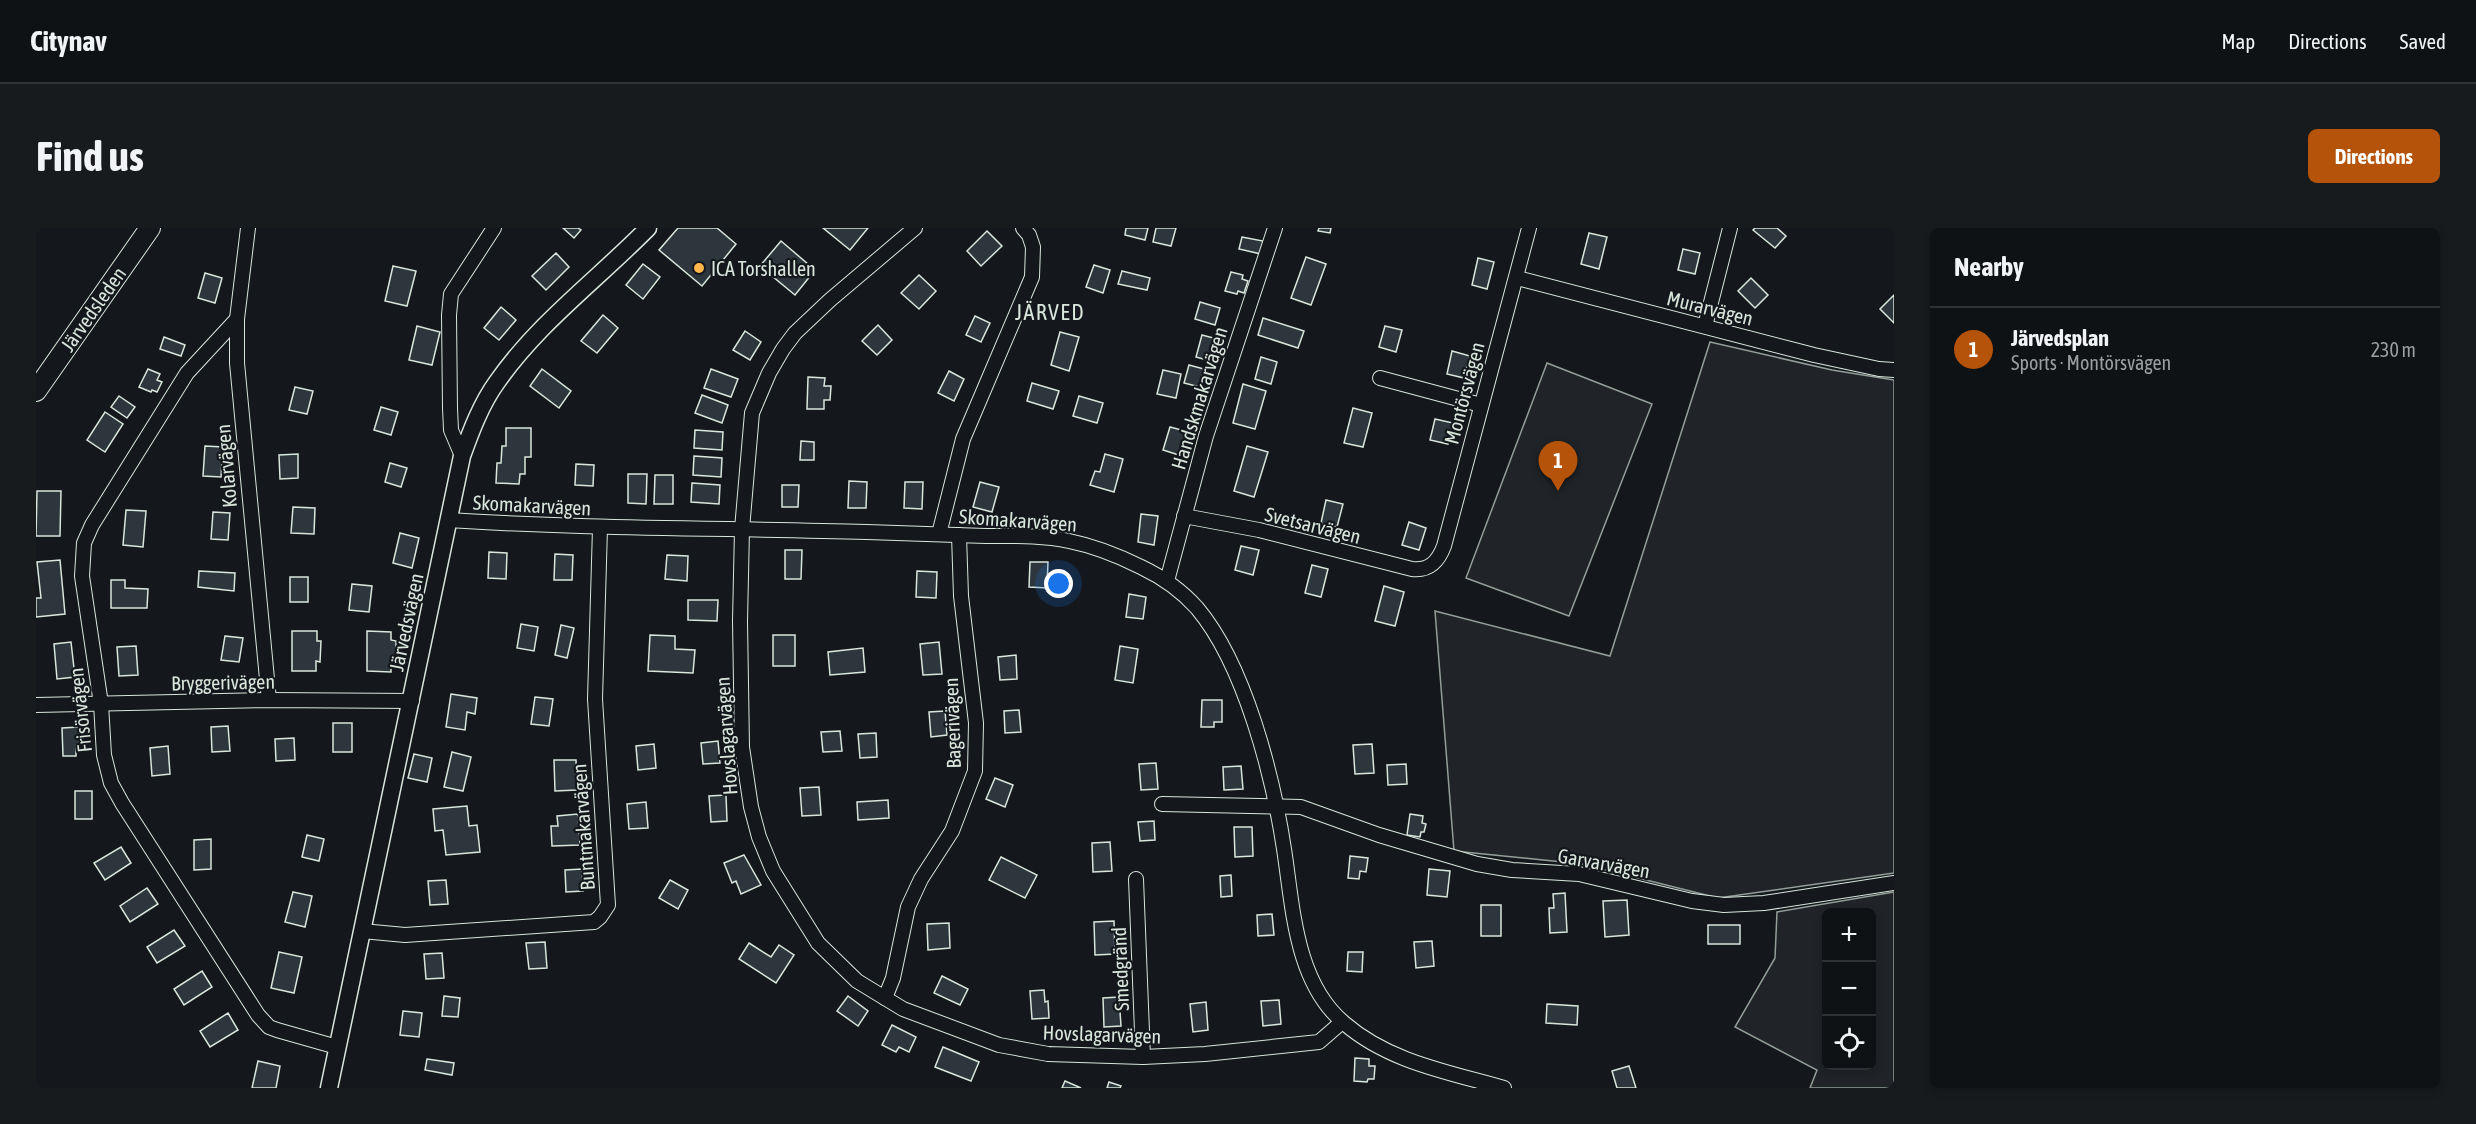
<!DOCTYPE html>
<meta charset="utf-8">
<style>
:root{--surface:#0f1215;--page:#181b1e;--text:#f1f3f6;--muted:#9b9ea0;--line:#2f3234;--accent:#b45309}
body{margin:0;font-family:"Asap Condensed",sans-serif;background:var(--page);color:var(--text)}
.controls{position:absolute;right:18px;bottom:18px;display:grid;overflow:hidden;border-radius:9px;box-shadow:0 3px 9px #0003}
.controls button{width:54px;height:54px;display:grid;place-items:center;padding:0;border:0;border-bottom:2px solid var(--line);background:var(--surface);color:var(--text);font:30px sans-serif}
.you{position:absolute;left:1023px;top:356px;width:21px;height:21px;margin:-15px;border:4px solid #fff;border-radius:50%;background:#1a73e8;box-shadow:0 0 0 9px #1a73e833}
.badge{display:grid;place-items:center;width:39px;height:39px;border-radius:50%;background:var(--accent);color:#fff;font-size:20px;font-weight:700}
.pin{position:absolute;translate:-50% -50px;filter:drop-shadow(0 2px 3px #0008)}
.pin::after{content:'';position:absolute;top:32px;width:21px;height:18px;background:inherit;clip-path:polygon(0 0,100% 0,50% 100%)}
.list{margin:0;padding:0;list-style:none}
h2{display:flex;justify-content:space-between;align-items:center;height:78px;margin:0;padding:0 24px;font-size:26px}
h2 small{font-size:20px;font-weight:400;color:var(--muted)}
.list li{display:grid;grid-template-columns:39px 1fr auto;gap:18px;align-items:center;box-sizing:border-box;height:84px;padding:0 24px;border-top:2px solid var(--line)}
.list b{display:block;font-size:22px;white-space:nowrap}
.list p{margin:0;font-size:20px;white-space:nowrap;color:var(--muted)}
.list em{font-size:20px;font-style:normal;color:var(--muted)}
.icon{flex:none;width:33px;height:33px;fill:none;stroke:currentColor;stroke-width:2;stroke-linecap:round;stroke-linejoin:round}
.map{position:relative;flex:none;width:1858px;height:860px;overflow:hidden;border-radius:9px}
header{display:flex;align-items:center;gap:36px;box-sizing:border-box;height:84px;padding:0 30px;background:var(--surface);border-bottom:2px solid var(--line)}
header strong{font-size:28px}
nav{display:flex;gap:33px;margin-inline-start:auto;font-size:21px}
.intro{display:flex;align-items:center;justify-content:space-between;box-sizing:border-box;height:144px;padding:0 36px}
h1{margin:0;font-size:42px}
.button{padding:15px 27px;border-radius:9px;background:var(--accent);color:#fff;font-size:21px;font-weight:700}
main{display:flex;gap:36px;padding:0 36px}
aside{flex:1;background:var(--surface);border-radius:9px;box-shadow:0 3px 9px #0003}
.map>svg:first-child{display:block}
</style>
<header>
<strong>Citynav</strong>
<nav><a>Map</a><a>Directions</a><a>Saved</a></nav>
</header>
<div class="intro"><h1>Find us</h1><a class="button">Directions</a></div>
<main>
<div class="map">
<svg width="1858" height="860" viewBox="0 0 1858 860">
<rect width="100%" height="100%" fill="#14181c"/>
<g fill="#202428" stroke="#939e99" stroke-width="1.5" fill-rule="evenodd">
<path d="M1674,114L1796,142L1858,152V645L1682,670L1546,636L1418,623L1399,383L1574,428Z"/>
<path d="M1511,135L1616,176L1533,388L1430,350Z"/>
<path d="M1858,664V860H1774L1781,842L1699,799L1739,730L1741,684ZM1790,684H1836V838H1790Z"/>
</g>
<g fill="#2c363c" stroke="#d8e6dc" stroke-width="1.5">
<path d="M527,0H542L545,2L538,10Z"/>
<path d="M642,0H681L700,16L666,58L623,22Z"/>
<path d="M787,0H832L814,22Z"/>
<path d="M1090,0H1112L1109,12L1089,7Z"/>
<path d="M1120,0H1140L1135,18L1117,14Z"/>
<path d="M1283,0H1295L1294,5L1282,3Z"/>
<path d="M1719,0H1741L1750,8L1739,20L1717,2Z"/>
<path d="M951,3L966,18L945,38L931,23Z"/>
<path d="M1553,5L1571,9L1563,41L1545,36Z"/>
<path d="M1206,9L1227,13L1225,26L1203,21Z"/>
<path d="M745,13L779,42L759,67L724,38Z"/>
<path d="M1647,21L1664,25L1659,46L1642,42Z"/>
<path d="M520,25L533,39L510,62L496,48Z"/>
<path d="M1270,29L1290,36L1275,77L1255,70Z"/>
<path d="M1442,30L1458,34L1451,61L1436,57Z"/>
<path d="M607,36L624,49L607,71L590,57Z"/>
<path d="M1058,37L1074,42L1067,65L1050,59Z"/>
<path d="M357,38L380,43L371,78L349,73Z"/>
<path d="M1086,43L1114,50L1111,62L1082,56Z"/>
<path d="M1195,44L1207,47L1206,51L1212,53L1208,65L1202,63L1201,66L1189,63Z"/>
<path d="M169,45L186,50L179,75L162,70Z"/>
<path d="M883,47L900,63L883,81L865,65Z"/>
<path d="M1715,50L1732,67L1719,80L1702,63Z"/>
<path d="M1858,67V95L1844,81Z"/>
<path d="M1164,74L1184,80L1179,97L1159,91Z"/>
<path d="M465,79L480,92L463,112L448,100Z"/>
<path d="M567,87L582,100L561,125L545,113Z"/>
<path d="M939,88L954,95L945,114L930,107Z"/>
<path d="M1227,90L1268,103L1262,120L1222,107Z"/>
<path d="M842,97L856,112L841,127L826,113Z"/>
<path d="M381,98L404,104L396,137L373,132Z"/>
<path d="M1349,98L1366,102L1360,124L1343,119Z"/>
<path d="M709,103L725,114L714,132L697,122Z"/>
<path d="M1024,104L1043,109L1033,143L1015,137Z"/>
<path d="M1166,107L1185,112L1178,134L1160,129Z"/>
<path d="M128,109L149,117L145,128L124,121Z"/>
<path d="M1416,123L1434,128L1428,150L1411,146Z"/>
<path d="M1225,129L1241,134L1235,156L1219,151Z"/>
<path d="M1153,137L1168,141L1164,159L1148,155Z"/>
<path d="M112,141L124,146L121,152L126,154L121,164L116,162L115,164L103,159Z"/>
<path d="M506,141L535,163L523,180L494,158Z"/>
<path d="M675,141L702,151L695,169L668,160Z"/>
<path d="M1127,142L1145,146L1140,170L1121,166Z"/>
<path d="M913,143L928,151L918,173L902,165Z"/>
<path d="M772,149L789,150L788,158H795L794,172H788V181H771Z"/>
<path d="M996,155L1023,163L1017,181L991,173Z"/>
<path d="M1207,156L1230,163L1219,201L1197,195Z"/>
<path d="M259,159L277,163L271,186L253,182Z"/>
<path d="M666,167L692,177L686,195L659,185Z"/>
<path d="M83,168L99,179L91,190L75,179Z"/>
<path d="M1043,168L1067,175L1061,195L1037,188Z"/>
<path d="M345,179L362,184L355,207L338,202Z"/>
<path d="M1317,180L1336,185L1327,219L1308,215Z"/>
<path d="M69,184L87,196L69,224L51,212Z"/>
<path d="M1399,191L1417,195L1412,216L1394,212Z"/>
<path d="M1134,199L1153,204L1146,228L1127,222Z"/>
<path d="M470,200H495V229H489V246H484L483,256L460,255L461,235H465L466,218H470Z"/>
<path d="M659,202L687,204L686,222L658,220Z"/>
<path d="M765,213L778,214V232H764Z"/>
<path d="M169,218L187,219L185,249L167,248Z"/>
<path d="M1211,218L1232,224L1218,269L1198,263Z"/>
<path d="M262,226V250L244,251L243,227Z"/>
<path d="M1069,226L1087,231L1078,264L1054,257L1059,243L1064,244Z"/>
<path d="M658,228L686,230L685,249L657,247Z"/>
<path d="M354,235L371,240L365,259L349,254Z"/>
<path d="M540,236L558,237L557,258L539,257Z"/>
<path d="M592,246H611L610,276L592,275Z"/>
<path d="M619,247H637V276H618Z"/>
<path d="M813,253L831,254L830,280H812Z"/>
<path d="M869,254H887L886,281L868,280Z"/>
<path d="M944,254L963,259L956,284L937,279Z"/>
<path d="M656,255L684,257L683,276L655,274Z"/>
<path d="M746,257H763L762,279H746Z"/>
<path d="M1,263H25L24,308H0Z"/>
<path d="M1290,272L1307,276L1301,299L1285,295Z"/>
<path d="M257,279L279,280L278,306L255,305Z"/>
<path d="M90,282L110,283L107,319L87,317Z"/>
<path d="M177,284L194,285L192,312L175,311Z"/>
<path d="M1105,286L1122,288L1118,317L1102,314Z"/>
<path d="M1373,294L1390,300L1383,322L1366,317Z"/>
<path d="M364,305L383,310L376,340L357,335Z"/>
<path d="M1205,318L1223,322L1217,347L1199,342Z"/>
<path d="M749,322H766L765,351H749Z"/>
<path d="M453,324L471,325L470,351L452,350Z"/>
<path d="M519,326L537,327L536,352H518Z"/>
<path d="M631,327L652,328L651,353L629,351Z"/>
<path d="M24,332L29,386L0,389V370H5L1,334Z"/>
<path d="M994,334H1012L1011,360L993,359Z"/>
<path d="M1276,337L1292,341L1285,369L1269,365Z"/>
<path d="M163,343L199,345L198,363L162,359Z"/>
<path d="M881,343L901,344L900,370L880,369Z"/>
<rect x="254" y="349" width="18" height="25"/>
<path d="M75,352H89V360L112,361L111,380H75Z"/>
<path d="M316,356L336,358L333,384L313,382Z"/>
<path d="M1348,358L1368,364L1359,398L1339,393Z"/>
<path d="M1093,366L1110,369L1107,391L1090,389Z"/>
<path d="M652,372H682L681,393L652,392Z"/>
<path d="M485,396L502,399L498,423L481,420Z"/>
<path d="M525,397L538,400L531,430L519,427Z"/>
<path d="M256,403H281V413H285L284,434L280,433V443H256Z"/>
<path d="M331,403L355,404V412L360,413V434H355V444L331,443Z"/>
<path d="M614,407L639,408V421L659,422L657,445L612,443Z"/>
<rect x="737" y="407" width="22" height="31"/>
<path d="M189,408L207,410L203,434L185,432Z"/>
<path d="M35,414L39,449L21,451L18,416Z"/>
<path d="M903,414L906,446L887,447L884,416Z"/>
<path d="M100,418L102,447L83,448L81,419Z"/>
<path d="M1084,418L1102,421L1097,455L1079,452Z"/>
<path d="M827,420L829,444L794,447L792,424Z"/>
<path d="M980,427L981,451L964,452L962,429Z"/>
<path d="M415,466L441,470L439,486L431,484L429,502L410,499Z"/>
<path d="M499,469L517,471L513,498L495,496Z"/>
<path d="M1166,472H1186V494H1178V499H1165Z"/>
<path d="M983,482L985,504L969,505L968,483Z"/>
<path d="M909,483L911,507L895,509L893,484Z"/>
<rect x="297" y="495" width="19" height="29"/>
<path d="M192,498L194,523L176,524L175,499Z"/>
<path d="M43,499V517H40V528H27L26,500Z"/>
<path d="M804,503L806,523L787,524L785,504Z"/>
<path d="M840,505L841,529L824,530L822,506Z"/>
<path d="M258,510L259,532L240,533L239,511Z"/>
<path d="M682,513L684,535L667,536L665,515Z"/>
<path d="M618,516L620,540L602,542L600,518Z"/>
<path d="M1336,516L1338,545L1319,546L1317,517Z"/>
<path d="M132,518L134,546L116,548L114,520Z"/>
<path d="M416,524L435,529L427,563L408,559Z"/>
<path d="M378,526L396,530L391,554L372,550Z"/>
<path d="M518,532H540L541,562L519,563Z"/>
<path d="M1120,535L1122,561L1105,562L1103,536Z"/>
<path d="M1370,536L1371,556L1352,557L1351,537Z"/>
<path d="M1205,538L1207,561L1188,562L1187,539Z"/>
<path d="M959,550L977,557L969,579L950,571Z"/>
<path d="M783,559L785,587L766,588L764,560Z"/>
<rect x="39" y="563" width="17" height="28"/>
<path d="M690,567L691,593L675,594L673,568Z"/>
<path d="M852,572L853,590L822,592L821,574Z"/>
<path d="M610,574L612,600L593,601L591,576Z"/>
<path d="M431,578L433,598L441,597L444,624L410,627L407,602L399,603L397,581Z"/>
<path d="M542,586L544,617L516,618L515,598H522L521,588Z"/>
<path d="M1374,586L1387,588L1386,595L1390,596L1388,604H1385L1384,609L1371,607Z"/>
<path d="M1118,593L1119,612L1104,613L1102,594Z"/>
<path d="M1198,599H1216L1217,628L1199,629Z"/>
<path d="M271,607L288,611L283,633L266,629Z"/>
<path d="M175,611V641L158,642V612Z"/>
<path d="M1074,614L1076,643L1057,644L1056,615Z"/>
<path d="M85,619L95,635L69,652L58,635Z"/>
<path d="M708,627L725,657L705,666L700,653L696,655L688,635Z"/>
<path d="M1314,628L1332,630L1330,644L1324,643L1323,651L1312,650Z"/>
<path d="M965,629L1001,647L989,670L953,652Z"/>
<path d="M546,641L547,663L530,664L529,642Z"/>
<path d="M1393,641L1414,643L1411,669L1391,667Z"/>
<path d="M1195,647L1196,668L1185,669L1184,648Z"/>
<path d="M410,652L412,676L394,677L392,653Z"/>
<path d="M634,652L652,662L642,681L623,670Z"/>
<path d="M111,660L122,676L94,694L84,678Z"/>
<path d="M257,664L276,668L269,699L249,694Z"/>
<path d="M1529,665L1531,704L1514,705L1513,680H1518L1517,666Z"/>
<path d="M1591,672L1593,707L1569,709L1567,673Z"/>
<rect x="1445" y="677" width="20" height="31"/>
<path d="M1236,686L1238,707L1222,708L1221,687Z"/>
<path d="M1078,693L1079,726L1059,727L1058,694Z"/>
<path d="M913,695L914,720L892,722L891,696Z"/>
<rect x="1672" y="697" width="32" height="19"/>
<path d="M138,702L149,718L121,735L111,719Z"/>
<path d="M1396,713L1398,738L1380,740L1378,714Z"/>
<path d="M509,714L511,740L493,741L490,715Z"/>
<path d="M713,715L735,729L743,717L758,727L740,755L703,731Z"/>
<path d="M243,724L266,729L258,765L235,760Z"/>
<path d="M1312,724H1327L1326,744L1311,743Z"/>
<path d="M406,725L408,750L390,751L388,726Z"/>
<path d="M166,743L176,759L148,777L138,761Z"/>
<path d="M906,748L932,761L924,777L898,765Z"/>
<path d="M1008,762L1009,774L1012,773L1013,790L996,791L994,763Z"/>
<path d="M408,768L424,770L422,789L406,788Z"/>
<path d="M812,768L832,783L822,798L801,783Z"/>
<path d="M1083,769L1085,798L1068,799L1067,770Z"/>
<path d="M1243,772L1245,796L1227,798L1225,773Z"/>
<path d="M1170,774L1172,802L1157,804L1154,776Z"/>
<path d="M1511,776L1542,778L1541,797L1510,795Z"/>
<path d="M367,783L386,785L383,809L364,807Z"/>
<path d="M192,785L202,802L174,819L164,803Z"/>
<path d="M856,797L880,809L873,824L863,819L860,824L846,817Z"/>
<path d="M907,819L943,834L935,853L899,839Z"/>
<path d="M1319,830L1333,831V838H1339L1338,851H1332L1331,854L1318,853Z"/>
<path d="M391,831L418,835L416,847L389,842Z"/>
<path d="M222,833L244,838L240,860H216Z"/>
<path d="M1593,838L1600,860H1581L1576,843Z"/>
<path d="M1029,853L1045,860H1026Z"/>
<path d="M1073,854L1085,858L1084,860H1071Z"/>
</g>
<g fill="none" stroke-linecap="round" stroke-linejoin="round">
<g stroke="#d8e6dc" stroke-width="16">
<g id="minor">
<path d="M212,0L201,91V135L233,472"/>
<path d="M879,0L794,72L759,105L747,121L733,145L716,185L706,301L704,393L706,519L715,579L723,609L737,643L782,715L821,753L867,781L963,817L1012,826L1107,829L1169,826L1283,814L1306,794"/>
<path d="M1481,50L1778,127L1843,141L1858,142"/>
<path d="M201,91L151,145L56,297L48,315L46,348L65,476L68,527L75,555L86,575L222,787L233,799L241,802L301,819"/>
<path d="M1669,98L1694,0"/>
<path d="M1344,150L1445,177"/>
<path d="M426,228L415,202L414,180L413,87L415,66L458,0"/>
<path d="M1148,288L1223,302L1376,341C1393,343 1402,334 1408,318L1493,0"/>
<path d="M412,292C552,301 691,300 831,304C871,305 910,307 950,308C977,308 1006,307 1033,313C1058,318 1083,328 1105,339C1126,349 1145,362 1161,380C1209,437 1237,548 1248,621C1257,679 1259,754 1308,795C1353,834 1412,844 1468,860"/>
<path d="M903,306L927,211L996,49L997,19L993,7L987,0"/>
<path d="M1131,353L1170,208L1239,0"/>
<path d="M0,477L233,472L376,473"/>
<path d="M1126,576L1265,579L1343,607L1441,636L1476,642L1543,646L1656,673L1688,677L1728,675L1858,655"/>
<path d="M1100,651L1107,829"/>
<path d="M326,703L369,707L558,694L564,689L572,677L559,471L564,300"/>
<path d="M849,770L857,750L872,679L885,651L916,603L939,543L940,495L925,368L923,307"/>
</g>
</g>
<g stroke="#d8e6dc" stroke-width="19">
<path id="tertiary" d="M293,860L426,228C435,203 445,176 461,154C502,95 562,51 612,0"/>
</g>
<g stroke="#d8e6dc" stroke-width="22">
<path id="secondary" d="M0,163L114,0"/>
</g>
<use href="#minor" stroke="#14181c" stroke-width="14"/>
<use href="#tertiary" stroke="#14181c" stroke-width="16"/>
<use href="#secondary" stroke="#14181c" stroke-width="20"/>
</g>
<circle fill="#ffb74d" stroke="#14181c" stroke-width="2" cx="663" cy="40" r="6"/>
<g text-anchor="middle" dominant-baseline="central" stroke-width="4.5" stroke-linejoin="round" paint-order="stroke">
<g font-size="20" fill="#d8e6dc" stroke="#14181c" text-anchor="start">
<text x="675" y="40">ICA Torshallen</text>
</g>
<g font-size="20" fill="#d8e6dc" stroke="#14181c">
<text transform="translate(1674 80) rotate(14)">Murarvägen</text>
<text transform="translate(57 81) rotate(-55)">Järvedsleden</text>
<text transform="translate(1428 165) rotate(-75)">Montörsvägen</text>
<text transform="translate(1163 170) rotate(-73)">Handskmakarvägen</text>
<text transform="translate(190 238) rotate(-95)">Kolarvägen</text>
<text transform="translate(496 277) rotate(3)">Skomakarvägen</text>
<text transform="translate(982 292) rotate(4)">Skomakarvägen</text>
<text transform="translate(1277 297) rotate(14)">Svetsarvägen</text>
<text transform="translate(370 394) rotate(-78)">Järvedsvägen</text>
<text transform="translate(187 454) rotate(-1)">Bryggerivägen</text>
<text transform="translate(44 482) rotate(-96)">Frisörvägen</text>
<text transform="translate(916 495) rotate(-92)">Bagerivägen</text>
<text transform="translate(690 508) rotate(-94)">Hovslagarvägen</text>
<text transform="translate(547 599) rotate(-94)">Buntmakarvägen</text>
<text transform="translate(1568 635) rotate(10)">Garvarvägen</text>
<text transform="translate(1084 741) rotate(-92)">Smedgränd</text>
<text transform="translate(1066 806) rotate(2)">Hovslagarvägen</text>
</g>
<g font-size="22" letter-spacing="1.5" fill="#d8e6dc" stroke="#14181c">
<text x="1014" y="84">JÄRVED</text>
</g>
</g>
</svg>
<div class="controls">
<button>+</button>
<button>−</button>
<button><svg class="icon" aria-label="locate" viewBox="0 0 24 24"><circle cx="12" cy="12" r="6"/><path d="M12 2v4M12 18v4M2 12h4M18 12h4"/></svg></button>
</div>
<div class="you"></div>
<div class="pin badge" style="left:1522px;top:263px">1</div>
</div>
<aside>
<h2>Nearby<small></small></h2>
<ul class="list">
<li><span class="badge">1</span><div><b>Järvedsplan</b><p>Sports · Montörsvägen</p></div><em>230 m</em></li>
</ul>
</aside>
</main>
